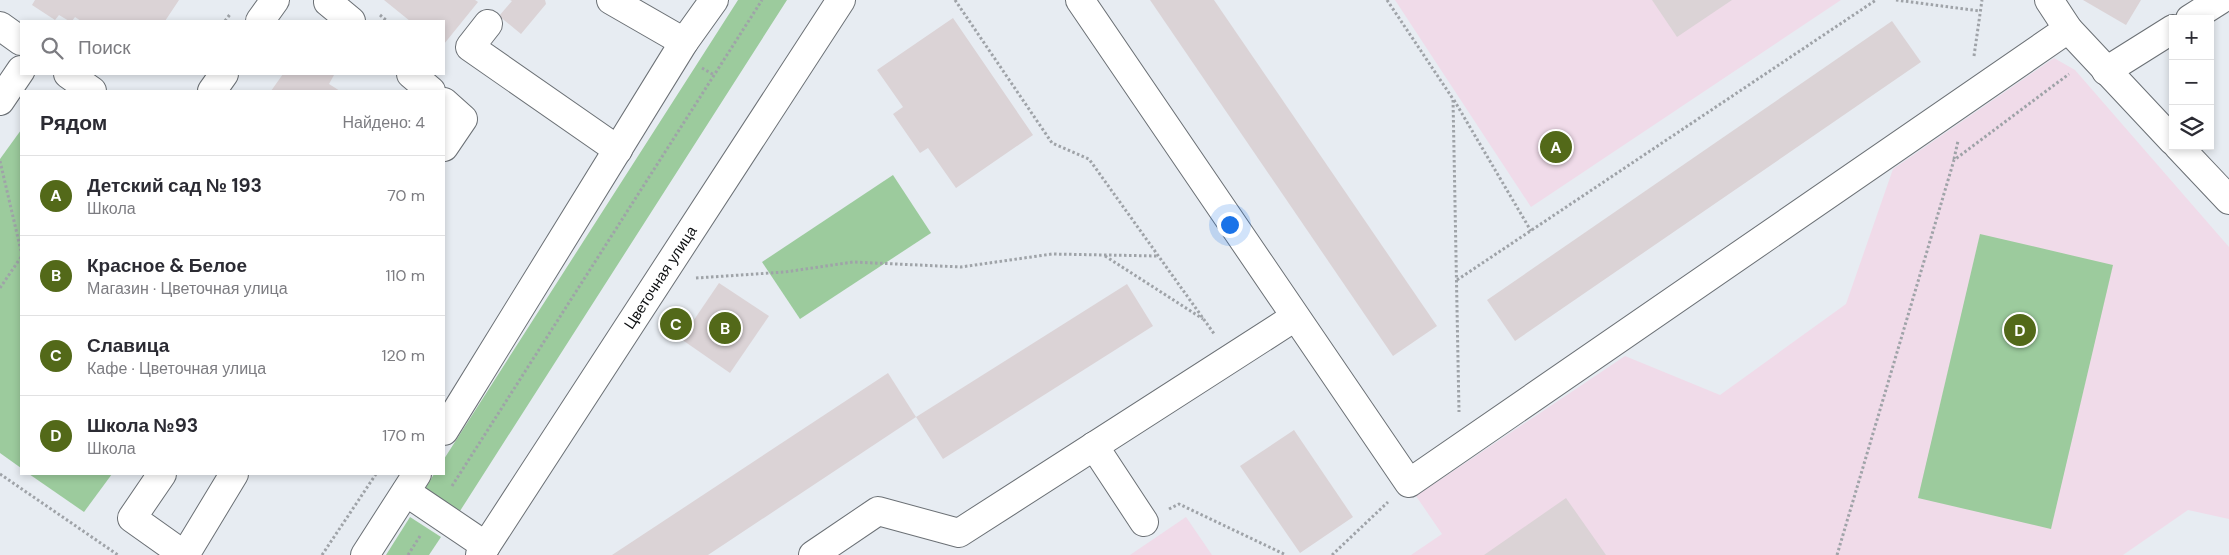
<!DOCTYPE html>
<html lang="ru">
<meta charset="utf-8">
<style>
:root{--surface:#fff;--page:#f7f7f7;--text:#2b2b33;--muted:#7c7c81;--line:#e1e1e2;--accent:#536919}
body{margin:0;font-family:"DM Sans",sans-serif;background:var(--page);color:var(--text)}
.controls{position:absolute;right:15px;top:15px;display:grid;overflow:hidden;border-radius:0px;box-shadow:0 2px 8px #0003}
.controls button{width:45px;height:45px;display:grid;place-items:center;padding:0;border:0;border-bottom:1px solid var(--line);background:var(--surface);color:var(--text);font:25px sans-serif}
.you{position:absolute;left:1229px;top:224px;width:18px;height:18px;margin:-12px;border:4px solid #fff;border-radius:50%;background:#1a73e8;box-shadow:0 0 0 8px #1a73e833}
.badge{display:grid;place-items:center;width:32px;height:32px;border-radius:50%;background:var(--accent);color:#fff;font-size:16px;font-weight:700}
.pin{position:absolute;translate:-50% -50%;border:2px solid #fff;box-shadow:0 1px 5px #0006}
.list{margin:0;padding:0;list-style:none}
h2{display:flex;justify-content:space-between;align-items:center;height:65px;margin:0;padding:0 20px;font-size:21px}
h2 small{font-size:16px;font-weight:400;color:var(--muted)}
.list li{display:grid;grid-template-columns:32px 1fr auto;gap:15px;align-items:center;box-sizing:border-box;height:80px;padding:0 20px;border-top:1px solid var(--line)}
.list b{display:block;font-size:19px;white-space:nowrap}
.list p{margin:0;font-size:16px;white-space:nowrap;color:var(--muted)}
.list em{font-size:16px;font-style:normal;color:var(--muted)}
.icon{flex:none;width:28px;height:28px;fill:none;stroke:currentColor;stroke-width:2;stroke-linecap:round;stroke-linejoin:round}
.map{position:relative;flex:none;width:2229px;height:555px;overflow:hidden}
.search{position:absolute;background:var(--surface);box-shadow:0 2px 8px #0003;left:20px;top:20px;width:425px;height:55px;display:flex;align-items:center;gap:12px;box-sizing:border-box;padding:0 18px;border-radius:0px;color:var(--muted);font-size:19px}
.panel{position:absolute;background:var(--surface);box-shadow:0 2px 8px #0003;left:20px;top:90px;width:425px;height:385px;border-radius:0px}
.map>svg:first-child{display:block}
</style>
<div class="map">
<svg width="2229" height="555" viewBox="0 0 2229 555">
<rect width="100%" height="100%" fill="#e7ecf2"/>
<g fill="#f0dbe9">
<path d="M1395,0H1841L1531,207Z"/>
<path d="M2054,58L2075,70L2229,247V519L2188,510L2123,555H1411L1442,534L1416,496L1625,356L1720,395L1846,304L1893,169Z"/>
<path d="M1186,517L1212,555H1130Z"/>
</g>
<g fill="#9ccb9d">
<path d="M738,0H787L460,511L425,489L434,474H444V459Z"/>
<path d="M21,130V468L0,453V159Z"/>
<path d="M893,175L931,233L800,319L762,262Z"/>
<path d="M1980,234L2113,265L2051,529L1918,498Z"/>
<path d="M29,474H112L84,512Z"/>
<path d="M410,517L441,537L429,555H386Z"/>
</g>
<g fill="#dbd3d6">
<path d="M35,0H179L165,21H81L75,17L72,21H69L59,15L55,20L32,5Z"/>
<path d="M384,0H475L478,2L444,44V21H410Z"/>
<path d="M510,0H545L546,4L521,34L499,16L512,1Z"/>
<path d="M1150,0H1214L1437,326L1393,356Z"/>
<path d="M1652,0H1732L1677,37Z"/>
<path d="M2083,0H2141L2126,25Z"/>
<path d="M953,18L1033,135L956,188L928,148L920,153L893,114L903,107L877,70Z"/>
<path d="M1892,21L1921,62L1515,341L1487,300Z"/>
<path d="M283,74H332L334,75L329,84L340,91H271Z"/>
<path d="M719,283L769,316L730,373L681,339Z"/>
<path d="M1127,284L1153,326L943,459L916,417Z"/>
<path d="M888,373L916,417L708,555H612Z"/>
<path d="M1294,430L1353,517L1300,553L1240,466Z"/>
<path d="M1566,498L1606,555H1484Z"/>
</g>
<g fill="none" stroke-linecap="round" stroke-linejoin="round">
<g stroke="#6b7075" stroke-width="30">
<g id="minor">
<path d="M611,0L684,42"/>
<path d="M1080,0L1409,483L2068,29"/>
<path d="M2049,0L2068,29L2173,141"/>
<path d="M328,2L351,21"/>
<path d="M2190,19L2220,0"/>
<path d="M260,21L275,0"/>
<path d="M488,24L470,47L618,150"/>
<path d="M0,26L21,41"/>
<path d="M2106,71L2173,29"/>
<path d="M68,74L92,91"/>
<path d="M411,74L431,91"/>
<path d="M212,91L224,74"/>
<path d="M0,101L21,70"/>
<path d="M444,102L463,119L444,147"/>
<path d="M2178,146L2229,200"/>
<path d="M444,431L684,42L714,0"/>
<path d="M1094,446L1144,522"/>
<path d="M162,474L132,518L184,555"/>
<path d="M406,492L486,546"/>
<path d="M185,555L234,474"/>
<path d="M365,555L417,474"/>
<path id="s1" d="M480,555L841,0"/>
<path d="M813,555L878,511L959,533L1295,317"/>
</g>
</g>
<g stroke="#9fa3a8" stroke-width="3" stroke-dasharray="2.5 2.5" stroke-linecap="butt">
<path d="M955,0L1052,143L1089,159L1215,335"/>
<path d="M1387,0L1453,99L1459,412"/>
<path d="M1896,0L1980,11"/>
<path d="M380,15L387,21"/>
<path d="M225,21L231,13"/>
<path d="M1974,56L1982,0"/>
<path d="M702,68L714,75"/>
<path d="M1454,100L1531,231"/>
<path d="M1954,159L1958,141"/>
<path d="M0,161L21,251"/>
<path d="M1105,256L1203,319"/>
<path d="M696,278L785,272L853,262L961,267L1052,254L1158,256"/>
<path d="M1457,280L1876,0"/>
<path d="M0,288L21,257"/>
<path d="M0,474L118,555"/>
<path d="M452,486L762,0"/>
<path d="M1169,509L1179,504L1286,555"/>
<path d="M322,555L376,474"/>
<path d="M408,555L420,536"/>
<path d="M1332,555L1388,502"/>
<path d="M1837,555L1954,160L2069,74"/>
</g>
<use href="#minor" stroke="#fff" stroke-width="28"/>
</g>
<g text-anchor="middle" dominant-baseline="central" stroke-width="4" stroke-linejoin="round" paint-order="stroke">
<g font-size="15" fill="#0b0d0f" stroke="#fff">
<text stroke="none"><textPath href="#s1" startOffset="331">Цветочная улица</textPath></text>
</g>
</g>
</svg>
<div class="controls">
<button>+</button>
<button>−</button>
<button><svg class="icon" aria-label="layers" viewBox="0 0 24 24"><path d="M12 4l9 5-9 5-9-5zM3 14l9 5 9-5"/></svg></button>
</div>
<div class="you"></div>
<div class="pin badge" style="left:1556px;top:147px">A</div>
<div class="pin badge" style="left:725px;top:328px">B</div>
<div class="pin badge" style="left:676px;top:324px">C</div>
<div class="pin badge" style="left:2020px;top:330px">D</div>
<div class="search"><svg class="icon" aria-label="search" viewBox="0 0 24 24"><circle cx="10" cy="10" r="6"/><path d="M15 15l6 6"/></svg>Поиск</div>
<section class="panel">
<h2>Рядом<small>Найдено: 4</small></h2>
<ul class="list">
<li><span class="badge">A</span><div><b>Детский сад № 193</b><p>Школа</p></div><em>70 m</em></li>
<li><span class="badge">B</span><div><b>Красное &amp; Белое</b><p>Магазин · Цветочная улица</p></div><em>110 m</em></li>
<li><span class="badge">C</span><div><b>Славица</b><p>Кафе · Цветочная улица</p></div><em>120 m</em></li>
<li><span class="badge">D</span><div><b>Школа №93</b><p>Школа</p></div><em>170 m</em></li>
</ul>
</section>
</div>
